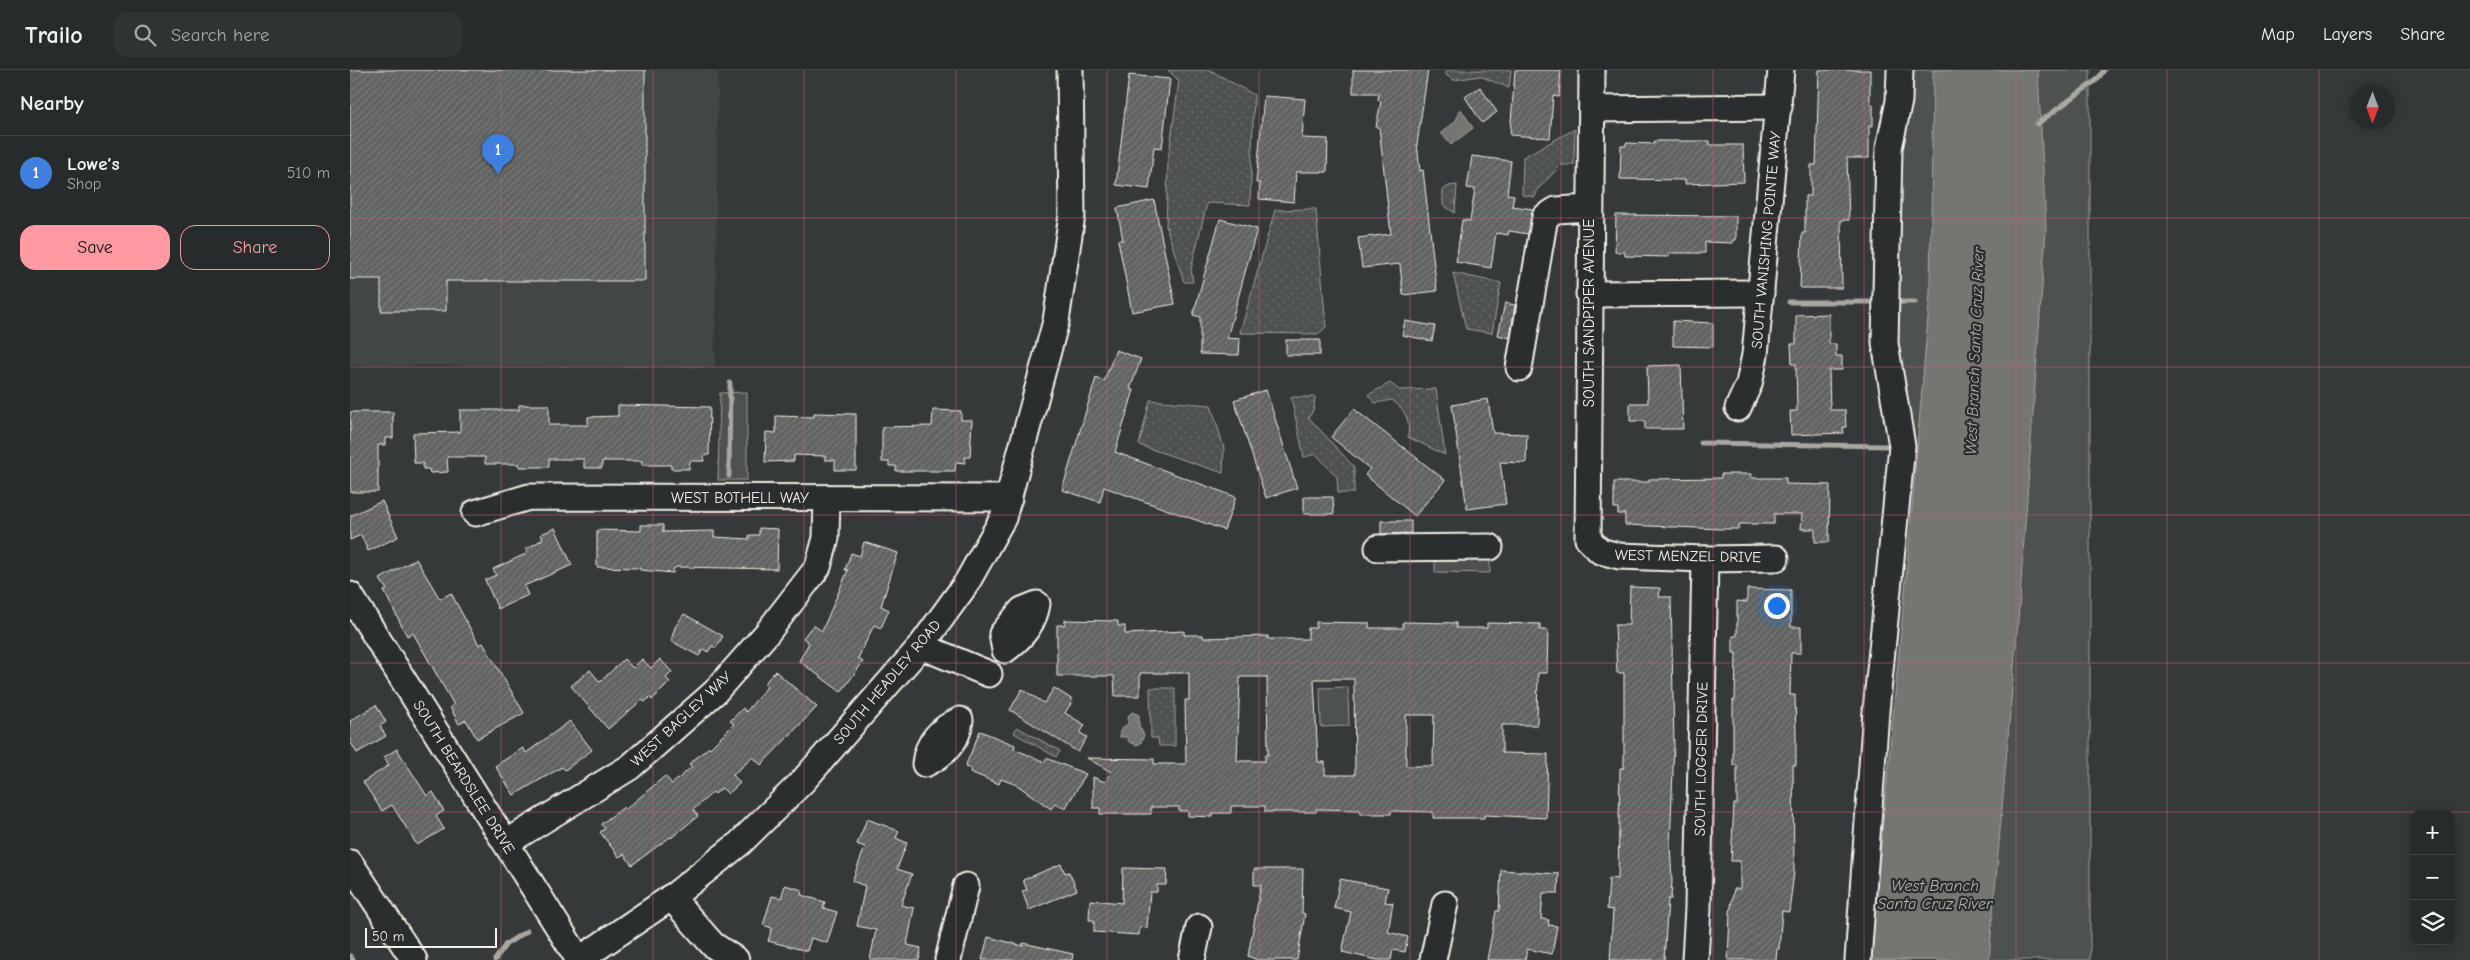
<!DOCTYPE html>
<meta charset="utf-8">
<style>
:root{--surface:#282b2b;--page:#303333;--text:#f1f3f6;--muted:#a5a7a9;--line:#444747;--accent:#ff9aa2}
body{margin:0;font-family:"Comic Neue",sans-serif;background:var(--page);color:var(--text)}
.controls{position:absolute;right:15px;bottom:15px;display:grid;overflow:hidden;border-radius:10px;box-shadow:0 2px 12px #0003}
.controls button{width:45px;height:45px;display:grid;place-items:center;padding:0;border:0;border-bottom:1px solid var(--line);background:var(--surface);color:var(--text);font:25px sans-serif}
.compass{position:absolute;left:2000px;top:15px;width:45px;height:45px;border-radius:50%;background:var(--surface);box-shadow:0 2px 12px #0003;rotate:180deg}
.scale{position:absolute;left:15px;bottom:12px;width:132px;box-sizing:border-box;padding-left:5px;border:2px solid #f4f1e8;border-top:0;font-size:14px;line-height:18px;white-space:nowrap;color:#f4f1e8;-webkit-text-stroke:4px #2a2d2e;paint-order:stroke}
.you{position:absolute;left:1426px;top:535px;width:18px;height:18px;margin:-12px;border:4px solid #fff;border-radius:50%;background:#1a73e8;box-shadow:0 0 0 8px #1a73e833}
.badge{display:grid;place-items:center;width:32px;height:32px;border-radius:50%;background:var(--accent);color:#fff;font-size:16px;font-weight:700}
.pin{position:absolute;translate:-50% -41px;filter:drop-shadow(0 1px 2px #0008)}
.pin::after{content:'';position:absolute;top:26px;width:18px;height:15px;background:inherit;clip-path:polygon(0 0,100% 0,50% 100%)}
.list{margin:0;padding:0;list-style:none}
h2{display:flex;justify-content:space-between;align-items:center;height:65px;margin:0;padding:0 20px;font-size:21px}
h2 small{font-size:16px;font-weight:400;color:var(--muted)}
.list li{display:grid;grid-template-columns:32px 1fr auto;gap:15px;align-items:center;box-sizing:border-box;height:75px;padding:0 20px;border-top:1px solid var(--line)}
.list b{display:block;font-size:19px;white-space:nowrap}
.list p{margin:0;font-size:16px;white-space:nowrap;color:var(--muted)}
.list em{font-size:16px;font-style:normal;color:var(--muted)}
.actions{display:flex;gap:10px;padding:15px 20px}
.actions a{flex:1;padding:11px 0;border:1px solid var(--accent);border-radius:15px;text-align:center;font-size:18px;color:var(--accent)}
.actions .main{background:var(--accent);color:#111}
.icon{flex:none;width:28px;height:28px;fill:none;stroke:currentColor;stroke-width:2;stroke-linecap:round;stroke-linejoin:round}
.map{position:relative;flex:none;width:2120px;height:890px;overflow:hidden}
header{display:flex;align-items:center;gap:30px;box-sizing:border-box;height:70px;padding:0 25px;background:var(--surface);border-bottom:1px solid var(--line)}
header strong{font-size:24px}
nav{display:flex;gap:28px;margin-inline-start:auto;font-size:18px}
.search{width:350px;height:45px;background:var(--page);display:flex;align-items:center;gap:12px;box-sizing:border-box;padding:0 18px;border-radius:15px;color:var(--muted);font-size:19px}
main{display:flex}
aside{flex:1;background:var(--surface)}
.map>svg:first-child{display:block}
</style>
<header>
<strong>Trailo</strong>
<div class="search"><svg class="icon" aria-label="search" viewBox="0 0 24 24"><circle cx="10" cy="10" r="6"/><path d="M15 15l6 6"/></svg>Search here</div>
<nav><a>Map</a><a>Layers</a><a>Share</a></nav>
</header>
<main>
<aside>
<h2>Nearby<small></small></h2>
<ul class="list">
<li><span class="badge" style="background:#3f7fe0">1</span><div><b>Lowe’s</b><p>Shop</p></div><em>510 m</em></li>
</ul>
<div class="actions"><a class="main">Save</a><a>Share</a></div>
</aside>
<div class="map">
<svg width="2120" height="890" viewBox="0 0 2120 890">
<defs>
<pattern id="grass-dots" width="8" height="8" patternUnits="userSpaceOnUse" patternTransform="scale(1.25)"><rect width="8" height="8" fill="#4e514f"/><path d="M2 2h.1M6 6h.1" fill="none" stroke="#686a68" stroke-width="1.8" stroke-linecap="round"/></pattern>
<pattern id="building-hatch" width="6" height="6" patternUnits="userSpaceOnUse" patternTransform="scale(1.25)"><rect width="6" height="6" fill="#616362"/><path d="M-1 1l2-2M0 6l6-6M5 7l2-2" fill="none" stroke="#787a78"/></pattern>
</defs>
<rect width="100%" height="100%" fill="#363939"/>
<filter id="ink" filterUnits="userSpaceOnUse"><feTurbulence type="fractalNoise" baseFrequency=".02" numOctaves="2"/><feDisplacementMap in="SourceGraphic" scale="10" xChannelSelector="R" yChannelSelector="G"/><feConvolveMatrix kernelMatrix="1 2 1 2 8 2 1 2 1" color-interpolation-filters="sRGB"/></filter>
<g filter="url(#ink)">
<path fill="#434645" d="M0,0H368L365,298L0,295Z"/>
<g fill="url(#grass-dots)" stroke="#a1a19c">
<path d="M818,0H860L904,25L900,135L857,133L841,199L843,212H834L816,156L818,91L829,11Z"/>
<path d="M1096,0H1161L1159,18L1130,6L1104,10L1096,5Z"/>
<path d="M1225,59L1224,95H1211L1188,119L1185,127L1172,125L1173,87Z"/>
<path d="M1107,115L1105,143L1093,135V120L1099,116Z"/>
<path d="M966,139L976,257L968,264L890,263L925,140Z"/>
<path d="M1103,203L1151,213L1142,263L1116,259Z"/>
<path d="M1040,313L1049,320L1086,319L1095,385L1058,367C1060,350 1056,340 1042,330L1025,333L1018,325Z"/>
<path d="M941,327H965L964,338L959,348L1004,397V423H988L987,407L966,384L954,387Z"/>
<path d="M800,330L861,335L874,378L873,403L789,375Z"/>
<path d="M800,618H825V676H809L808,668H801Z"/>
<path d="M667,657L710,681L706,687L664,663Z"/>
</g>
<g fill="#4e514f" stroke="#a1a19c">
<path d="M1544,0H1740V890H1501L1544,370Z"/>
<path d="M397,322V410H368L370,323Z"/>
<path d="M1085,487L1140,488V503L1085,502Z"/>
<path d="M998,617L999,656L971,657L970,618Z"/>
</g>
<g fill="#757572" stroke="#a8a7a1">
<path d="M1583,0H1688L1696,160L1670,526L1639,890H1520L1556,509L1580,223Z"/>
<path d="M1111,39L1123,58L1101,75L1091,63L1105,52L1109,44L1107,42Z"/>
<path d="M782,642L789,645V656L794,665L791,673L787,675L779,672L777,667H770C768,660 773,657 778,654V646Z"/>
</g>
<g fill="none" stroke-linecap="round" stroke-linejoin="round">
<g stroke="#a8a7a1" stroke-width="5">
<path d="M1687,54L1748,9L1754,0"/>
<path d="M1439,232H1529"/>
<path d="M1542,232H1565"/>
<path d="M1351,373L1538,376"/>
<path d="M379,406L380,313"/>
<path d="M0,886L3,890"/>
<path d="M145,890L156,874L177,861"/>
</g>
</g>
<g fill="url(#building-hatch)" stroke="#f4f1e8" fill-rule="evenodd">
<path d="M0,0H295V211H96V241H31V209H0Z"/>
<path d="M1003,0H1078L1067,74L1070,101L1073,100L1087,221L1053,225L1050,194L1012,198L1008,168L1041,164L1029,57H1026L1031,31L1028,30L1029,23H1003Z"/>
<path d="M1165,0H1211L1209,27L1203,26L1200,68L1160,65Z"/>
<path d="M1469,0H1520V34H1523V56H1519V88H1497L1499,150H1491L1492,218H1450L1452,163H1455V126H1461V95H1466Z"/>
<path d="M779,5L820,9L812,78L804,77L799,119L766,115Z"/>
<path d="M1130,17L1147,42L1132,53L1115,27Z"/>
<path d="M914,26L955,29L952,68L978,69L977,102H946L944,132L909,129L910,113H906Z"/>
<path d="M1304,71H1360V75H1393L1394,112L1335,114V110L1270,109L1271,76H1276V73L1304,74Z"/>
<path d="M1122,86L1161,91L1157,124L1164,125L1162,136L1183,139L1178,164L1159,161L1158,165L1146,163L1141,198L1106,192L1112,150L1120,151L1125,119L1117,118Z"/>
<path d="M804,130L825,234L782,242L768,170H773L767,138Z"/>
<path d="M1266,145L1386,146V170H1383V173L1355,172V183H1319V187L1275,186V182H1265Z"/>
<path d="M870,149L907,159L877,268L890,269L889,285L850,284V247L843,245Z"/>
<path d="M1155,233L1165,235L1160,268L1148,265Z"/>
<path d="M1479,244V274H1486V286H1492V300H1479L1480,340H1495L1496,357H1493L1494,363L1441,365L1440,341H1447L1446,294H1442L1441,274H1446V245Z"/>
<path d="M1055,251L1085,256L1082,271L1052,265Z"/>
<path d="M1323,251L1363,253V277L1323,276Z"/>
<rect x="936" y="270" width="34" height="15"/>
<path d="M766,280L791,289L780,319L784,320L765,382L886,427L874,460L754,417L750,432L712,420L746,308L754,311Z"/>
<path d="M1331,295L1333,359H1295V351H1280V333H1298L1297,296Z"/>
<path d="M916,320L947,418L916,428L884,330Z"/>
<path d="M1138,329L1143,363L1177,364L1176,393L1150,392L1156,434L1117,439L1102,335Z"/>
<path d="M169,335H199V355H238V347L268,346V335L360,337L359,385H354V391H340L339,399H321V395H292V391H252V398H234V389H199V397H169V394H135V387H97L98,402L80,403L79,399H73V393H64L63,363L110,362V340H169Z"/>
<path d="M1004,339L1095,410L1065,446L1015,405L1020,399L981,367Z"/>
<path d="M583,340L611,341V350H622L620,387H615V393L606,392L605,401H546V396H539V392H532V357L582,356Z"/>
<path d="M0,342H43V368H35V375H28V422H0Z"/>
<path d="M464,343L506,344V400H485V390H475V386L444,385V391L415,392L416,362L426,363V346L464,347Z"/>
<path d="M1371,404H1401V408H1436V414L1480,415L1479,472H1465V459H1451L1452,444H1424V454H1389V459H1372L1275,455V444H1268V438H1264V412H1299V409L1371,408Z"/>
<path d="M954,427H983L984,444H954Z"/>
<path d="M32,431L48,467L18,481L11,465L0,470V446Z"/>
<path d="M1031,451H1061V463L1031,464Z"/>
<path d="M291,455H313V462L364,461V467L399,469V465H409V458L428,459L427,499L327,497L323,499V503L290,500V498L247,497V460L291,461Z"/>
<path d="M205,458L222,495L174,516L178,525L148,539L135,510L146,505L143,499L178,483L176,479L193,469L191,464Z"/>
<path d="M514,472L548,483L531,536L539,540L531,558L524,555L508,588L513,592L491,622L449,591L459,573L453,568L463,555L472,561L498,500H495L501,483L510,486Z"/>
<path d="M66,489L90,529L101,523L129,575L133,573L174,643L127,669L116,650L109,654L100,637L104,635L63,563L57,566L34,521L37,520L30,509Z"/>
<path d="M1280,517L1310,518L1309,527H1321L1324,675L1320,775L1322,811L1321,829H1318L1314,890H1260L1263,840L1257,839L1259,808L1268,809L1270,698H1274V603H1267L1265,555H1279Z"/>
<path d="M1397,519L1441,520V557H1451V583H1441L1440,625H1445L1446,664V695H1443L1444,802L1439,842L1432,841L1429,879H1427L1426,890H1378L1380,843L1384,819H1390V791H1381L1384,734H1387V695H1383V630H1385L1386,583H1383V566H1387V531L1397,532Z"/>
<path d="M334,544L373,566L366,578L362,576L358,582L353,579L349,586L321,571L325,557Z"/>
<path d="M715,550L768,551V556H775V564L834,561V565H853V568L918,566V569H958V558H966V552L1019,553V558H1053V552L1106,553V558H1137V553L1190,554V560H1198L1197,603H1188L1187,655H1152V683L1198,684L1196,748L1134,745V748H1083V742L1041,741V744H1010V740L966,739V742H915V736H881V743H863V747L838,746V741H829V737H801V744H750V738H743V707L755,712L761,702L737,688L804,689V694H836L835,630H839V603H790V626H765L764,606H707V555H715ZM890,607H917L918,685H915V691H887ZM964,609H1004L1005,705H975V692H968ZM1056,645H1084L1083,696H1056Z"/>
<path d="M274,589L283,598L292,589L301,598L310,589L322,602L316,608L320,612L302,630L300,627L295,632L292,630L258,659L221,616L240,600L250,612Z"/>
<path d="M425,601L467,637L411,695L403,687L383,705L390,713L378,724L372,718L365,724L363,722L343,740L348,746L321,768L320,767L282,795L274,784L269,787L250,762L255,759L251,754L274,737L276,739L315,706L322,714L342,697L339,694L359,677L360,678L384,654L380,651L393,638L396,642L417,617L414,614Z"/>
<path d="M704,618L723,630L715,643L735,655L730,663L737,667L728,682L660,640L672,619L694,633Z"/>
<path d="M26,635L36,652L30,656L36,666L7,683L0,671V651Z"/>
<path d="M220,651L242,680L215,700L212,697L164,725L145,696L173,678L176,683Z"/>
<path d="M630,661L665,675L664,679L695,692L696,688L736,704L715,739L705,733L701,739L667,715L651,709L649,714L620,702L621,699L615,697Z"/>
<path d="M47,679L77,726L83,722L94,741L86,746L94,759L67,775L42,735L32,741L13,712L39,695L34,687Z"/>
<path d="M517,749L549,761L546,768L557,773L547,799L562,804L551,835L564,838L557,875L571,878L569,890H520L526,860L507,856L515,816L502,811L515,777L507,774Z"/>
<path d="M711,794L715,803L719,802L727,820L679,840L672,821L677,820L673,810Z"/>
<path d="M773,798L817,799L816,815H807V822H800L797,858L790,857L789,865L744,862V850H739L740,830L772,833Z"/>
<path d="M904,799H953L952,843L955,844L947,890H907L898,886L911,815H904Z"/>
<path d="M1151,800L1209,804L1208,823H1193L1191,849L1199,850L1198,855L1207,856L1202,884L1177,879L1175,890H1137L1146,841H1149Z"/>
<path d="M990,809L1038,818L1035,832L1043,833L1038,862L1058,867L1055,882L1043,880L1041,890H1027L992,882L1001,842L984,838Z"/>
<path d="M435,815L452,820L451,825L475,832L473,838L487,842L477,873L461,868L457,881L418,871L422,858L413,855L422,826L431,828Z"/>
<path d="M638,867L673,876V873L723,884L722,890H632Z"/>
</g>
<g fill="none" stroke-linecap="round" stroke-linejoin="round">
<g stroke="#f4f1e8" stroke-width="29">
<g id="minor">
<path d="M1242,0L1238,469L1250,481L1269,486L1355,489L1426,488"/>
<path d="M1242,39L1429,37"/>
<path d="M1239,224L1411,223"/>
<path d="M1169,298L1195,147L1206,140L1240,138"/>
<path d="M1388,338L1399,314L1405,285L1431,0"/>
<path d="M125,443L179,427L659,428"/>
<path d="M1028,478L1140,477"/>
<path d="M0,525L229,890"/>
<path d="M687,534C684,554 670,569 655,580L652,564L672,540Z"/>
<path d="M571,576L639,604"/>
<path d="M610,650C608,671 594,685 575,694C577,672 591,658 610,650Z"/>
<path d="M156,773L280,697L365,622L417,563L468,497L476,468L477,428"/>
<path d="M0,793L64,890"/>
<path d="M321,827L363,875L386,890"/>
<path d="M229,890L326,824L390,773L453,711L571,576L616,514L653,448L706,251L722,145L720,0"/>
<path d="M598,890L616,816"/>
<path d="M842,890L849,857"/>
<path d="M1083,890L1095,834"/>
<path d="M1345,890L1348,838L1355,489"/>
<path d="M1508,890L1526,641L1552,376L1535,273L1539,78L1549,31L1550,0"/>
</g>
</g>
<use href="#minor" stroke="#2a2d2e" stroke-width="25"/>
</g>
</g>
<path fill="none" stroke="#d15985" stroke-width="1" stroke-opacity="0.55" d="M151,0V890M303,0V890M454,0V890M606,0V890M757,0V890M909,0V890M1060,0V890M1211,0V890M1363,0V890M1514,0V890M1666,0V890M1817,0V890M1969,0V890M0,148H2120M0,297H2120M0,445H2120M0,593H2120M0,742H2120"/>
<g text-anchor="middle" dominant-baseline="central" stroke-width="4.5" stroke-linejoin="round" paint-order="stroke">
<g font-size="15" fill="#f4f1e8" stroke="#2a2d2e">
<text transform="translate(1416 170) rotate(-85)">SOUTH VANISHING POINTE WAY</text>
<text transform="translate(1239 243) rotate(-90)">SOUTH SANDPIPER AVENUE</text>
<text x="390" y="428">WEST BOTHELL WAY</text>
<text transform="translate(1338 486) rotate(1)">WEST MENZEL DRIVE</text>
<text transform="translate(537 612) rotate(-50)">SOUTH HEADLEY ROAD</text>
<text transform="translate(331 649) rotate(-43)">WEST BAGLEY WAY</text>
<text transform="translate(1351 689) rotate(-89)">SOUTH LOGGER DRIVE</text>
<text transform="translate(114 707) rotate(58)">SOUTH BEARDSLEE DRIVE</text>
</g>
<g font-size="16" font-style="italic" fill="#b4b3ad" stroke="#2a2d2e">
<text transform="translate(1625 281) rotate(-88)">West Branch Santa Cruz River</text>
<text x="1585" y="816">West Branch<tspan x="1585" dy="18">Santa Cruz River</tspan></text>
</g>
</g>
</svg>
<div class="controls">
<button>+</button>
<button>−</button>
<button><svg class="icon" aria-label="layers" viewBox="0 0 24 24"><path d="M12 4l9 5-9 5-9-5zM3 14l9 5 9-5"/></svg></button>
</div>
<svg class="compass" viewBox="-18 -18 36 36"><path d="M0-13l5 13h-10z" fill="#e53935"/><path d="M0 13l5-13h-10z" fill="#a5a7a9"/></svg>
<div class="scale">50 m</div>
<div class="you"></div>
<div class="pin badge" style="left:148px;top:105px;background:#3f7fe0">1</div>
</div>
</main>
